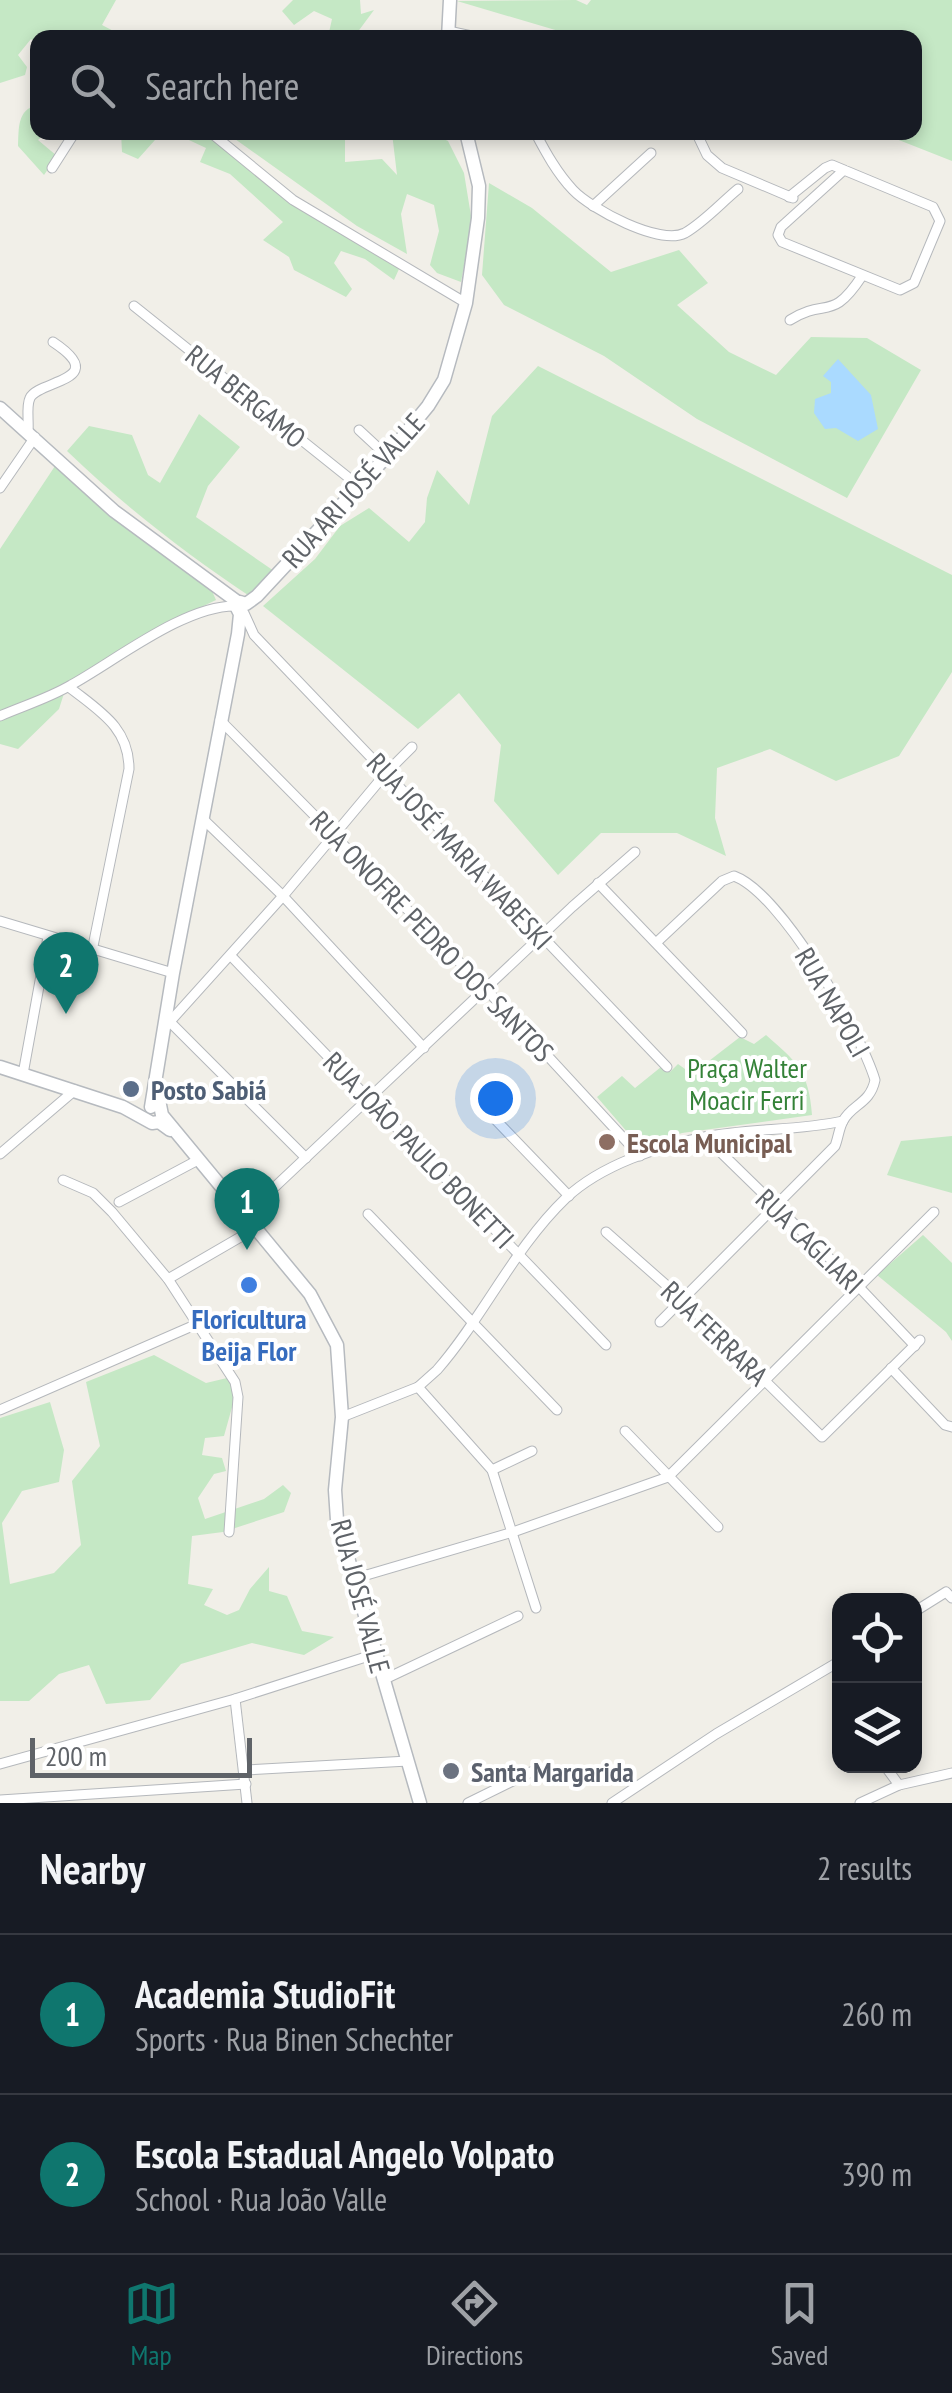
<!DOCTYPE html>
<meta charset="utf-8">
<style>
:root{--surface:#171b24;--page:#20242c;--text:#f1f3f6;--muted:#9ea1a6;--line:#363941;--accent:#0f766e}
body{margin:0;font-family:"PT Sans Narrow",sans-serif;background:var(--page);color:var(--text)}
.controls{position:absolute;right:30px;bottom:30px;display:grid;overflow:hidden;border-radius:20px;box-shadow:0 5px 15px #0003}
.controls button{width:90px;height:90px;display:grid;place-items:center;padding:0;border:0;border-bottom:2px solid var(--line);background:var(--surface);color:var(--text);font:50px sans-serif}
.scale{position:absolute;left:30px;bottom:25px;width:222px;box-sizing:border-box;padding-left:10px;border:5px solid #5f6368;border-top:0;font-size:28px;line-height:35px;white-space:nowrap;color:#5f6368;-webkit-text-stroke:8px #fff;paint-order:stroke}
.you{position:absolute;left:495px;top:1098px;width:35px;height:35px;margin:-25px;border:8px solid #fff;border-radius:50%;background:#1a73e8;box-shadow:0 0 0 15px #1a73e833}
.badge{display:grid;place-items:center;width:65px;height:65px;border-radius:50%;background:var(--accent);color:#fff;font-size:32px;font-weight:700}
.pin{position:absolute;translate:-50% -82px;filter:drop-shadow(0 2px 5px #0008)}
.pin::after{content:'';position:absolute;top:52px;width:35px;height:30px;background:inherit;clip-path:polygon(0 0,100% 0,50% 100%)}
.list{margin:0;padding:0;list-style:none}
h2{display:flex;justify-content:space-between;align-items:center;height:130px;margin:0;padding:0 40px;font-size:42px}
h2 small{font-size:32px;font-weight:400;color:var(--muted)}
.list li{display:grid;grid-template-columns:65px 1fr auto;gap:30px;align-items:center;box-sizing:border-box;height:160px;padding:0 40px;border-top:2px solid var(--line)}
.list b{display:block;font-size:38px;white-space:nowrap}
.list p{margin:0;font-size:32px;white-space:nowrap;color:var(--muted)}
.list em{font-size:32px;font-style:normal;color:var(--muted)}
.icon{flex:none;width:55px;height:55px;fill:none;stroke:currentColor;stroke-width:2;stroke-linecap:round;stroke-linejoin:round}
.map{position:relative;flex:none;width:952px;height:1803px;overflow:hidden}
.search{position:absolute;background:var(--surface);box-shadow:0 5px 15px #0003;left:30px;right:30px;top:30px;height:110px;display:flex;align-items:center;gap:25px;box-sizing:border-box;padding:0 35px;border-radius:20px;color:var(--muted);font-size:38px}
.sheet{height:450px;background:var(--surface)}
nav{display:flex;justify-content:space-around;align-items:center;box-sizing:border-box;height:140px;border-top:2px solid var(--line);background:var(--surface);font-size:28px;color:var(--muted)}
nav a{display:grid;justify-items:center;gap:5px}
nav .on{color:var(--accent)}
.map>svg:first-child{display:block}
</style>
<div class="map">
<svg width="952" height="1803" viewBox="0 0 952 1803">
<rect width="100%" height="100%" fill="#f1efe8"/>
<g fill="#c5e8c5">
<path d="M0,0H116L102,25L125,37L38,38L37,44L31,39L18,55L27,67L25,75L0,83Z"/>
<path d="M293,0H360L361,14L374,10L354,37H328L332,19L314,11L294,25L282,11Z"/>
<path d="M576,0L587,5L591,0H952V161L881,133L914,132V38L579,37L457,1Z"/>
<path d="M37,105L38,132L46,133L38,140L57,156L44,175L18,146C19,128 17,110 37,105Z"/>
<path d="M121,133H206C266,190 328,226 399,269L394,280L365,259L341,251L334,263L352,289L346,297L294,270L289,257L263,240L283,222L230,174L200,162L206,148L176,134L155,140L138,159L122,152Z"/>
<path d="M345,133V162L382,159L397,175L392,133H431L448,141L464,173L472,222L461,282L437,273L430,265L439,231L434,205L407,194L401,214L407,254L357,226L228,134Z"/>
<path d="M489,183L532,208L611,272L679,250L708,283L677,305L729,352L776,375L811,337L867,338L921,370L847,498L697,419L604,356L504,305L482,275Z"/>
<path d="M538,366L952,575V672L899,756L836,781L770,749L717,768L715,818L726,856L677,833H601L558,875L494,801L501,745L459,693L418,729L263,606L315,559L340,526L369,508L409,542L425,522L427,498L437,470L469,505L492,416Z"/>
<path d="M199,414L240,447L208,486L196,517L274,571L251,597C185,553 124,506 67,451L89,426L132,435L148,475L160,483Z"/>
<path d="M57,463L212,591L216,600L141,636L67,684L59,709L18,749L0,744V549Z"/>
<path d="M766,1035C797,1062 809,1072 812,1115L682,1133L641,1148L597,1097L622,1076L635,1088L661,1067L670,1072L678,1064L692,1074L740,1037L754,1044Z"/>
<path d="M952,1136V1193L887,1175L901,1141Z"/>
<path d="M923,1235L952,1263V1341L946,1332L877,1275Z"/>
<path d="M154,1355L206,1383L227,1378L236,1393L224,1436L205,1438L202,1455L222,1458L226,1471L214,1474L198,1498L205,1519L264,1499L283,1485L291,1493L284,1512L223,1532L192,1536L188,1584L213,1589L204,1605L227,1615L239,1610L250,1589L269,1567V1591L287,1596L302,1631L334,1637L304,1655L252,1643L181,1664L150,1700L106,1704L89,1665L59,1674L29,1701H0V1418L50,1402L64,1450L59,1482L22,1491L2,1523L10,1584L54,1573L81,1545L72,1481L100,1446L86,1382Z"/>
</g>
<path fill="#aadaff" d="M838,359L871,395L878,429L858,441L836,428L825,429L814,413L815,399L831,393V382L823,376Z"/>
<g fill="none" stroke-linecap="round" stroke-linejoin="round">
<g stroke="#b5b8bc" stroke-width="11">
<g id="street">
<path d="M448,31L481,38"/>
<path d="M210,132L293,200L466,303"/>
<path d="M535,132C546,153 557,173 573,190C591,209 660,246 685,233C704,222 721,203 738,189"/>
<path d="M696,132L707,155L722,168L793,198"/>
<path d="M52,168L75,132"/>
<path d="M789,197L825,168L832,165L933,207L940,221L914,283L900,290L782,242L778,235L781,227L844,170"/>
<path d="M593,206L651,153"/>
<path d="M134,306L359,486"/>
<path d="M790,320C827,297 831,323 862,276"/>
<path d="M359,430L387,456"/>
<path d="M28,431C29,421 26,406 30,398C38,380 112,381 53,342"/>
<path d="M0,488L35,437"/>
<path d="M244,613L254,635L667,1067"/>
<path d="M69,687C99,711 129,727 129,769L92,951"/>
<path d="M0,716C23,706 49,698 71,685C115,661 186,604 237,606"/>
<path d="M220,720L485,988L640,1156"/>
<path d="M203,819L283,896L424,1048"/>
<path d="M598,883L742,1033"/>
<path d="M0,921L173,973"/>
<path d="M657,942L722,881L734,876C781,893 860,1031 875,1080C870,1104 852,1104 843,1121C839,1128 838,1139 835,1146L660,1322"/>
<path d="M231,956L606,1345"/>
<path d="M170,1022L306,1158"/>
<path d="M166,1026L283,896L386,773L412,747"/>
<path d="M23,1074L48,937"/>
<path d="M490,1114L569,1196"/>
<path d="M705,1137L859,1287L915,1346"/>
<path d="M0,1154L75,1090"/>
<path d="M63,1180L93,1193L112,1212L168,1279L235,1382L238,1397L229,1532"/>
<path d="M119,1202L198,1160"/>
<path d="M368,1214L557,1410"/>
<path d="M245,1215L572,907L635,852"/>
<path d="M606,1232L682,1299L822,1437L920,1340"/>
<path d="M168,1279L256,1228"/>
<path d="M891,1368L945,1425L952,1427"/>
<path d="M418,1387L492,1470L536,1608"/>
<path d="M0,1410L197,1324"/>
<path d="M342,1417L418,1387L437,1370C484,1316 514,1248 566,1198C601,1165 659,1146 705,1137C751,1128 798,1131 843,1121"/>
<path d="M625,1431L718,1527"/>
<path d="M492,1470L532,1451"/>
<path d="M353,1579L513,1532L668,1477L934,1212"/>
<path d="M914,1612L946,1592L952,1598"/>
<path d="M383,1680L518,1616"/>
<path d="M235,1699L247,1803"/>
<path d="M0,1764L235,1699L375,1654"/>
<path d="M885,1766L899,1785"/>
<path d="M245,1770L408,1761"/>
<path d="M0,1800L246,1784"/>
<path d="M468,1803L533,1771"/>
<path d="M612,1803L716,1734L840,1661"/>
<path d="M860,1803L899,1785L952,1773"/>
</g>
</g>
<g stroke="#b6babf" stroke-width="15">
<g id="secondary">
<path d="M448,38L450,0"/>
<path d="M0,408L114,511L239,603"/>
<path d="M0,1067L123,1107L152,1123L159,1122L170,1130"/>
<path d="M158,1095L162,1115L310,1294L337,1345L342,1417L335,1490L337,1520L420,1803"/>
<path d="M151,1107L173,973L238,634L240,614L236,606L240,602L246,604L257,596L387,456L428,406L444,380L466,303L478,218L479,186L466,132"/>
</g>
</g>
<use href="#street" stroke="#fff" stroke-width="9"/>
<use href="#secondary" stroke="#fff" stroke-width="12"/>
</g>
<circle fill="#5c6f8a" stroke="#fff" stroke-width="4" cx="131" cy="1089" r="10"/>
<circle fill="#8d6e63" stroke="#fff" stroke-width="4" cx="607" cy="1142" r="10"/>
<circle fill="#3f7fe0" stroke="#fff" stroke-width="4" cx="249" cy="1285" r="10"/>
<circle fill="#6b7280" stroke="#fff" stroke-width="4" cx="451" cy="1771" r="10"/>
<g text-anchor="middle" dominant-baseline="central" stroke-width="8" stroke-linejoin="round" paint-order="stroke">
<g font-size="28" fill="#5f6368" stroke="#fff">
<text transform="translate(246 396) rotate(39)">RUA BERGAMO</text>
<text transform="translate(353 490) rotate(-48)">RUA ARI JOSÉ VALLE</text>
<text transform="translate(460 851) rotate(47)">RUA JOSÉ MARIA WABESKI</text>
<text transform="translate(432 936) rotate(46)">RUA ONOFRE PEDRO DOS SANTOS</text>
<text transform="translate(833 1002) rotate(60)">RUA NAPOLI</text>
<text transform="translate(419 1150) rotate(46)">RUA JOÃO PAULO BONETTI</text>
<text transform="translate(810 1241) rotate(44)">RUA CAGLIARI</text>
<text transform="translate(715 1333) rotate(44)">RUA FERRARA</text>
<text transform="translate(361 1596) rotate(75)">RUA JOSÉ VALLE</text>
</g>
<g font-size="28" fill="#348238" stroke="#fff">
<text x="747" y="1067">Praça Walter<tspan x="747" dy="32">Moacir Ferri</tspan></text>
</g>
<g font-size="28" font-weight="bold" fill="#4e5e75" stroke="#fff" text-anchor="start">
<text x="151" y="1089">Posto Sabiá</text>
</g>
<g font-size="28" font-weight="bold" fill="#785e54" stroke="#fff" text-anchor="start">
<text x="627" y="1142">Escola Municipal</text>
</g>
<g font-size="28" font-weight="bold" fill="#366cbe" stroke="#fff">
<text x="249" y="1318">Floricultura<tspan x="249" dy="32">Beija Flor</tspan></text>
</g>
<g font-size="28" font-weight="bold" fill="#5b616d" stroke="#fff" text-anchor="start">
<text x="471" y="1771">Santa Margarida</text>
</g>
</g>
</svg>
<div class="controls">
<button><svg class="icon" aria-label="locate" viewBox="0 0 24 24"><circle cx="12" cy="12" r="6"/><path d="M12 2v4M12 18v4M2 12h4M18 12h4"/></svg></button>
<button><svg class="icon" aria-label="layers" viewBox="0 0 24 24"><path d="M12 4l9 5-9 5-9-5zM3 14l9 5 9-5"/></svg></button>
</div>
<div class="scale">200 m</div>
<div class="you"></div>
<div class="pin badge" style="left:247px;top:1250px">1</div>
<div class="pin badge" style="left:66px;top:1014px">2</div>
<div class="search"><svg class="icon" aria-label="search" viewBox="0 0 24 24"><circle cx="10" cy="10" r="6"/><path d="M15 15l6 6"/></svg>Search here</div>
</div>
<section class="sheet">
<h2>Nearby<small>2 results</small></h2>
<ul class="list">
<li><span class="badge">1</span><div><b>Academia StudioFit</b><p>Sports · Rua Binen Schechter</p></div><em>260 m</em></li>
<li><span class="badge">2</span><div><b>Escola Estadual Angelo Volpato</b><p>School · Rua João Valle</p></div><em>390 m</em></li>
</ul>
</section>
<nav>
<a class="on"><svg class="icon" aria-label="map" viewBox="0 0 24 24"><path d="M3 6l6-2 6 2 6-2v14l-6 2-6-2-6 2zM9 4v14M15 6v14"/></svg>Map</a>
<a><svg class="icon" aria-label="directions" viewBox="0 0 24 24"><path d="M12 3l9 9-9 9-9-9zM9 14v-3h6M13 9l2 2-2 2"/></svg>Directions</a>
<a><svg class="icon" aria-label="saved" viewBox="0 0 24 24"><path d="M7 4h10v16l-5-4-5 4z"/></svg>Saved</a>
</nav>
